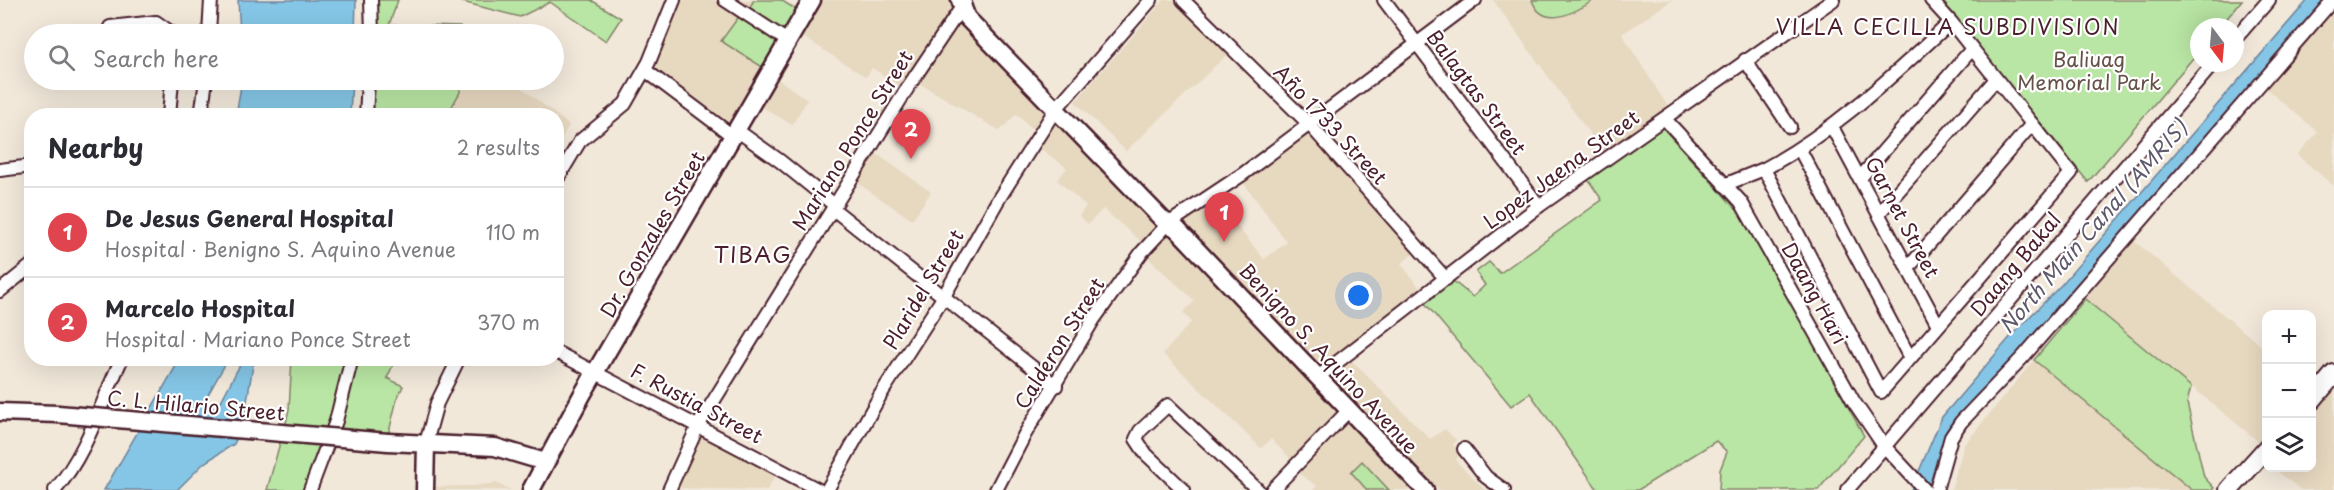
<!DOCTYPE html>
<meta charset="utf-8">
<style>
:root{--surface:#fff;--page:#f2f2f3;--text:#2b2b33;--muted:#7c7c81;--line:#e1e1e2;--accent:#0b8043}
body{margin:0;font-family:"Playpen Sans",sans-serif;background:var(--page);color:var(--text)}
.controls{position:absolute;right:18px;bottom:18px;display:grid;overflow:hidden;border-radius:12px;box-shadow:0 6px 24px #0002}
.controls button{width:54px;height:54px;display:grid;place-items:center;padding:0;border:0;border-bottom:2px solid var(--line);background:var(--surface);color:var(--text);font:30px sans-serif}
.compass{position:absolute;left:2190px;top:18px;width:54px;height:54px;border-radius:50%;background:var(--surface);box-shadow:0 6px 24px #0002;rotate:164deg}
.you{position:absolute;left:1359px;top:296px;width:21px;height:21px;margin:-15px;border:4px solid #fff;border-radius:50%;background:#1a73e8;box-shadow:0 0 0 9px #1a73e833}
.badge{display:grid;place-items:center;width:39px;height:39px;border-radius:50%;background:var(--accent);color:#fff;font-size:20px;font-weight:700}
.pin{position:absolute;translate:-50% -50px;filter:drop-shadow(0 2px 3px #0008)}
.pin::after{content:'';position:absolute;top:32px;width:21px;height:18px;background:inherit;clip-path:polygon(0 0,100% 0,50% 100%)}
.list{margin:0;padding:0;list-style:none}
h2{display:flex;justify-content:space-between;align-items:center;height:78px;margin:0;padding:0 24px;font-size:26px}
h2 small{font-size:20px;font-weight:400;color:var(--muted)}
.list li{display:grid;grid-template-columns:39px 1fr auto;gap:18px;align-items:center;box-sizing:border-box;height:90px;padding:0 24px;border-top:2px solid var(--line)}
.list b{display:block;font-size:22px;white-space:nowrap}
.list p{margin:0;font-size:20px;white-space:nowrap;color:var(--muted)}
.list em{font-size:20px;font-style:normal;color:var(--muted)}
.icon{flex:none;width:33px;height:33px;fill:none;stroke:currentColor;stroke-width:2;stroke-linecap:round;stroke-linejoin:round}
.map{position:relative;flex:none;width:2334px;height:490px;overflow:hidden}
.search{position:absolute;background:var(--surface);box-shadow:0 6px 24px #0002;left:24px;top:24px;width:540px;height:66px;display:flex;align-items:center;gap:15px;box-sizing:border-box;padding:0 21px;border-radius:33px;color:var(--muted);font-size:22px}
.panel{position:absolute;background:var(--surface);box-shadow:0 6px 24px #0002;left:24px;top:108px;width:540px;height:258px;border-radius:24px}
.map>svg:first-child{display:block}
</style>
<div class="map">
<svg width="2334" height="490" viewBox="0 0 2334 490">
<rect width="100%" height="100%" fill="#f1e8da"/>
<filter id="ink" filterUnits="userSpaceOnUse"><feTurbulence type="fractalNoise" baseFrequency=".0167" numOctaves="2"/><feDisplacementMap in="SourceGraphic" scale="12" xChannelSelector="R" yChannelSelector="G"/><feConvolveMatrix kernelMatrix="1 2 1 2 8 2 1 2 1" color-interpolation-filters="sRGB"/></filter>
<g filter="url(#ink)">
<g fill="#e7d8c0">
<path d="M676,0H754L743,18L767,70L734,127L650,63Z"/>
<path d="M819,0H958L900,86L872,68L866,77L800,35Z"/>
<path d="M1164,0H1177L1231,51L1126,151L1075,102Z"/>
<path d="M1493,0H1672L1622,34L1670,110L1606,156Z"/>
<path d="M2334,6V186L2297,155L2318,132L2263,86Z"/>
<path d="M962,16L1049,109L1033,130L1016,114L1000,131L917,82Z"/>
<path d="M775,77L807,100L792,125L759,105Z"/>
<path d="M467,80H512L569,125L557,147L556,116L447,115Z"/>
<path d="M1054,118L1162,225L1145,245L1103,209L1088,224L1079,216L1086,206L1057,180L1067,168L1037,146Z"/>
<path d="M1308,129L1415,252L1401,264L1423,292L1322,368L1182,225L1214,198L1264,259L1287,242L1240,178Z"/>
<path d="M874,152L931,192L912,220L856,182Z"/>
<path d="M1168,230L1342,410L1293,461L1271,439L1261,448L1163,354L1191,322L1183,312L1195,301L1146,256Z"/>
<path d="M2133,240L2266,350V433L2259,442L2085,299Z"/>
<path d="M1348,357L1430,439L1445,429L1456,440L1453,445L1461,454L1456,459L1458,463L1485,490H1439L1328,374Z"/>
<path d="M2034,360L2192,490H1951L1964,445Z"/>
<path d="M2334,385V490H2301L2273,468H2312V410Z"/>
<path d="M1348,417L1418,490H1313L1317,486L1300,474Z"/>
<path d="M699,432L777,472L767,490L672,488Z"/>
<path d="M496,483L511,490H429L428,487L473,486Z"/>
</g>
<g fill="#b9e6a4" stroke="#828268" stroke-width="1.5">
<path d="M374,0H398L389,25L460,27V34H374Z"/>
<path d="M455,0H591L621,18L606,41L550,2L520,17Z"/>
<path d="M754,0H781L800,12L767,70L721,41L740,15L744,17Z"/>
<path d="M1532,0H1594C1576,12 1543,31 1532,0Z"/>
<path d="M1937,0H2242L2220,27H2199V51L2088,182L1993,64Z"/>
<path d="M373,80H460V92L447,115L376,116L372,114Z"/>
<path d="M1662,127L1744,218L1864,436L1818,490H1719L1720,470L1727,452L1716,441L1638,490H1598L1530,393L1511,406L1424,302L1453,281L1473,297L1485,285L1476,272L1489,262L1500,273L1602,200L1587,178Z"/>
<path d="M2085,299L2191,387L2187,403L2204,477L2214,488L2212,490H2192L2034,360Z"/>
<path d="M292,359H396L387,378L403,386L397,399L388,436L285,427L289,409Z"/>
<path d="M281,439L333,443L313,490H267Z"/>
<path d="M1362,461L1389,490H1367L1351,472Z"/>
</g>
<g fill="#85c6e6" stroke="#6d839b" stroke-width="1.5">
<path d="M238,0H356L355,34H240Z"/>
<path d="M2308,0H2327L1963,417L1931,490H1911L1942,417L2012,335L2062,284Z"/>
<path d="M242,80H352L350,115H236Z"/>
<path d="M180,359H228L205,400L207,409H212L220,403L243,359H254L243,425L234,444L204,463L177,490H104Z"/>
</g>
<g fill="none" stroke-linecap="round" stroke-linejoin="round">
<g stroke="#4a1f2b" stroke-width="16">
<g id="minor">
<path d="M371,0L372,34"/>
<path d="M725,0L789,42"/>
<path d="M1183,0L1310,125L1446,279"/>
<path d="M1384,0L1539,206"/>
<path d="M1931,0L1951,22L2071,173L1881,392L1764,169C1835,131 1892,76 1951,22"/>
<path d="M110,27L156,22L173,34"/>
<path d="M209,34L211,0"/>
<path d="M2235,39L2269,0"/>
<path d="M1745,60L1790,127"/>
<path d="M645,70L734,137"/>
<path d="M169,116L172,80"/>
<path d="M201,116L206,80"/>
<path d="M366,116L368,80"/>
<path d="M1665,119L1741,202L1854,402L1884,446L1925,490"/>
<path d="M1832,127L1938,325"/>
<path d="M738,131L780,161L832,203L837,212L1056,386"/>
<path d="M1800,150L1910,358"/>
<path d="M0,170L32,166"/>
<path d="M1860,178L1972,49"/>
<path d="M556,181L580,141L625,104L649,62L674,0"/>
<path d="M1724,185L1764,169"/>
<path d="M1879,213L1996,79"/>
<path d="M1908,268L2032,124"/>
<path d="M0,291L32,265"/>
<path d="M556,352L819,490"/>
<path d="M1318,377L1539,206L1833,0"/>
<path d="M426,443L437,403L459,358"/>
<path d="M1464,449L1486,477L1504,490"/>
<path d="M55,490C87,453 101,403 122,358"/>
<path d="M310,490L336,421L352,358"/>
<path d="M669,490L698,426L910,84L965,2"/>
<path d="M827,490L881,394L944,296L998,200L1055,110L1151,0"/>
<path d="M996,490L1025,434L1094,319L1142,252L1168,224L1243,174L1475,0"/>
<path d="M1184,490L1146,454L1136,439L1140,431L1168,405L1258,490"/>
<path d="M1272,490L1350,409"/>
<path d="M1847,490L2214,63"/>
<path d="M1936,490L1951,437L1961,422L2023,357L2333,0"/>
</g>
</g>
<g stroke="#4a1f2b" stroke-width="21">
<g id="major">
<path d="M960,0L967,18L1163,220L1177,229L1425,490"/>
<path d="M0,412L58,414"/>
<path d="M388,442L495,447L545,462"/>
<path d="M425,490L426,443"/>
<path d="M531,490L582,395L812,0"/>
</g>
</g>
<g stroke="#4a1f2b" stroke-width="22">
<g id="highway">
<path d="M2312,400L2334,374"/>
<path d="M2229,490L2266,449"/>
</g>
</g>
<use href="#minor" stroke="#fff" stroke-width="12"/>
<use href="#major" stroke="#fff" stroke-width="16"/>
<use href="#highway" stroke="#fff" stroke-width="18"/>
<g stroke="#4a1f2b" stroke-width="21" stroke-linecap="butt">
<path id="major-bridge" d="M58,414L388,442"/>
</g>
<use href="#major-bridge" stroke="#fff" stroke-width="16"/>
</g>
</g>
<g text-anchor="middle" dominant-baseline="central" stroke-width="4.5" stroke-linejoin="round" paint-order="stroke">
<g font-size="20" fill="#665149" stroke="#fff">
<text x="2089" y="59">Baliuag<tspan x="2089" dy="23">Memorial Park</tspan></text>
</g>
<g font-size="20" fill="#4a1f2b" stroke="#fff">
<text transform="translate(1477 92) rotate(53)">Balagtas Street</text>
<text transform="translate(1331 124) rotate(47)">Año 1733 Street</text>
<text transform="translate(852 140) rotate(-58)">Mariano Ponce Street</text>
<text transform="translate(1561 169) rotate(-36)">Lopez Jaena Street</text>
<text transform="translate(1903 217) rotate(62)">Garnet Street</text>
<text transform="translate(652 234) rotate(-60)">Dr. Gonzales Street</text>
<text transform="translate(2015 264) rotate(-50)">Daang Bakal</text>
<text transform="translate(923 289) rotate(-59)">Plaridel Street</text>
<text transform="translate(1815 293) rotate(61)">Daang Hari</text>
<text transform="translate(1059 343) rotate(-58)">Calderon Street</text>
<text transform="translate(1329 358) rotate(47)">Benigno S. Aquino Avenue</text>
<text transform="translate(697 403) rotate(28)">F. Rustia Street</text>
<text transform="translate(196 405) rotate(5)">C. L. Hilario Street</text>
</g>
<g font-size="21" letter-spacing="1.5" fill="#4a1f2b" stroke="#fff">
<text x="1948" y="26">VILLA CECILLA SUBDIVISION</text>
</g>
<g font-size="21" font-style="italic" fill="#5f596c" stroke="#fff">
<text transform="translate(2092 226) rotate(-49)">North Main Canal (AMRIS)</text>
</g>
<g font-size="22" letter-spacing="1.5" fill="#4a1f2b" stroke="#fff">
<text x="753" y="253">TIBAG</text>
</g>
</g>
</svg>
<div class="controls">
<button>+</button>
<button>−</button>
<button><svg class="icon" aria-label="layers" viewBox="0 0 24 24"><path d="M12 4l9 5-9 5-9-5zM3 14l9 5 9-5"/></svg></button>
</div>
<svg class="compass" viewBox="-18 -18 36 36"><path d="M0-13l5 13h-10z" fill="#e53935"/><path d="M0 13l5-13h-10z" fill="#7c7c81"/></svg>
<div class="you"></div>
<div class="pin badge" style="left:1224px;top:242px;background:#e0444e">1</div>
<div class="pin badge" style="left:911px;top:159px;background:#e0444e">2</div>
<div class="search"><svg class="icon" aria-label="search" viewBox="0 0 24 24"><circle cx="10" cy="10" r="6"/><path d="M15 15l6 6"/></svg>Search here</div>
<section class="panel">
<h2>Nearby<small>2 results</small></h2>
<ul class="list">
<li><span class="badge" style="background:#e0444e">1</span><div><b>De Jesus General Hospital</b><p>Hospital · Benigno S. Aquino Avenue</p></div><em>110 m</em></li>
<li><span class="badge" style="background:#e0444e">2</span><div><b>Marcelo Hospital</b><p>Hospital · Mariano Ponce Street</p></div><em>370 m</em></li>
</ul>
</section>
</div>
